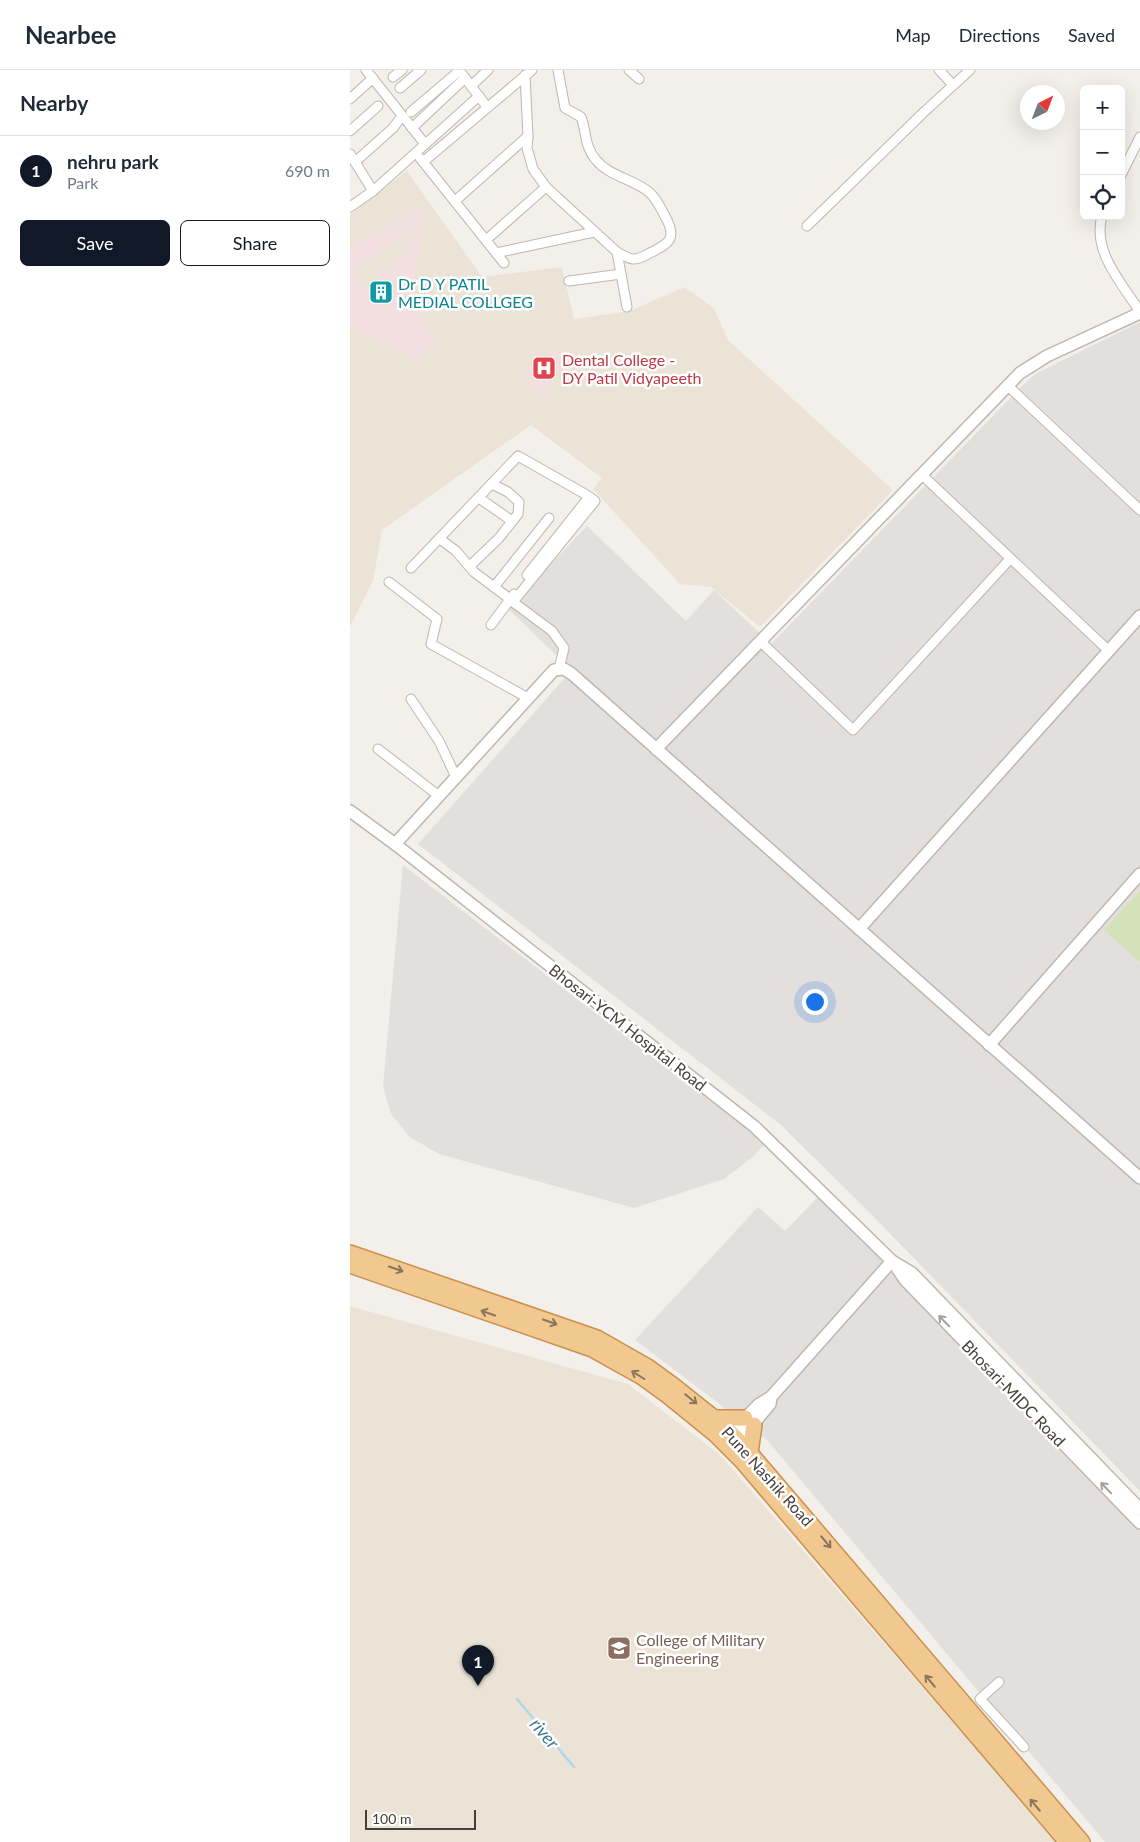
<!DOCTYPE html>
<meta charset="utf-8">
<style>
:root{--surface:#fff;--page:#f6f6f7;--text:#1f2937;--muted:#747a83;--line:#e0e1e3;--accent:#111827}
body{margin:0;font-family:Lato,sans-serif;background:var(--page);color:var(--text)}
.controls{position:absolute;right:15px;top:15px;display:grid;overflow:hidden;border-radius:8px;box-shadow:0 5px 20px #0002}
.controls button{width:45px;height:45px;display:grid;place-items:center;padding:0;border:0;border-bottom:1px solid var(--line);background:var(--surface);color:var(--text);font:25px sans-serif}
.compass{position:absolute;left:670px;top:15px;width:45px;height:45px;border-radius:50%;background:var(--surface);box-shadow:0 5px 20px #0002;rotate:42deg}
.scale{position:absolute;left:15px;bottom:12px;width:111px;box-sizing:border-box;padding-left:5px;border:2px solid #474039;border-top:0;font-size:14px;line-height:18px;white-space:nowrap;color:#474039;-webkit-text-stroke:4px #fff;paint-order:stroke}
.you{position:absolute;left:464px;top:931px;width:18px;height:18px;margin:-12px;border:4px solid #fff;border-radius:50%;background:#1a73e8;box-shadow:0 0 0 8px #1a73e833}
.badge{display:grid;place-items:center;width:32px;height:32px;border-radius:50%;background:var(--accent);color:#fff;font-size:16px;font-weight:700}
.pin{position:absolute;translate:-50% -41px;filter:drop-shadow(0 1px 2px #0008)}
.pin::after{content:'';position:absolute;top:26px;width:18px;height:15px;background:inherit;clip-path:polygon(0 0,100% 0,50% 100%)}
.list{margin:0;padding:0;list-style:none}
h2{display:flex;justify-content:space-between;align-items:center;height:65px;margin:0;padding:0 20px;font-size:21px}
h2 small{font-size:16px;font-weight:400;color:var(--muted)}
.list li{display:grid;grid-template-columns:32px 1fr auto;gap:15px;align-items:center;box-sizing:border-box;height:70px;padding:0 20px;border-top:1px solid var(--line)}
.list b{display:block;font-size:19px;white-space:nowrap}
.list p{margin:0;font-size:16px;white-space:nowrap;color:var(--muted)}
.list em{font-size:16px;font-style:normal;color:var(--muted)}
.actions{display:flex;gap:10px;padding:15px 20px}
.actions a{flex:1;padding:11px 0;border:1px solid var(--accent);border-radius:8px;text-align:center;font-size:18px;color:var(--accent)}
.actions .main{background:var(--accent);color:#fff}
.icon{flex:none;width:28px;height:28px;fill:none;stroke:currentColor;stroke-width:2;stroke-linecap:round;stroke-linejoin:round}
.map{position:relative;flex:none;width:790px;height:1772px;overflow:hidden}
header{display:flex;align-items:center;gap:30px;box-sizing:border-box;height:70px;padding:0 25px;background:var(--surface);border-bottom:1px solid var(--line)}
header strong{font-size:24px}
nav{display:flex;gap:28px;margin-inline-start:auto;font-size:18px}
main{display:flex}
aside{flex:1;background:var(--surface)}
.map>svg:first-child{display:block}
</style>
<header>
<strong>Nearbee</strong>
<nav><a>Map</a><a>Directions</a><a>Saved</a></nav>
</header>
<main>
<aside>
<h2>Nearby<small></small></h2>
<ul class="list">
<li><span class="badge">1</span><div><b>nehru park</b><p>Park</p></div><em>690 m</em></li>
</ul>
<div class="actions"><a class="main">Save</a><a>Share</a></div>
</aside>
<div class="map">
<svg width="790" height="1772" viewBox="0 0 790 1772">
<rect width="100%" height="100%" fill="#f3f0eb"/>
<g fill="#e3dfdc">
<path d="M790,252V1421L520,1143L431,1055L68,774L222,600L158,539L237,456L336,551L364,520L421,574L678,310L687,303Z"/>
<path d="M53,795L415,1073L404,1086L374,1109L284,1138L89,1084L60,1067L41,1044L33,1016Z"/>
<path d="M470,1125L688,1353L790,1457V1772H755L417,1370L285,1270L408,1137L435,1161Z"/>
</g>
<g fill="#ebe3d6">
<path d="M57,101L132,207L212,197L224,249L280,241L334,217L364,238L378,270L543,420L410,557L361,517L330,514L243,419L252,408L181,355L32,460L23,511L0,557V145Z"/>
<path d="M0,1236L278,1314L370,1385L707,1772H0Z"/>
</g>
<g fill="#f2e0e0">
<path d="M68,140L76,151L1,203L20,218L73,155L63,217L86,273L66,290L0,258V177L3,174Z"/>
<path d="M199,281L207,282L216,288L194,324L179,323V317L184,316L173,308L187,284H198Z"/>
</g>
<path fill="#d4e2b9" d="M790,821V892L754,860Z"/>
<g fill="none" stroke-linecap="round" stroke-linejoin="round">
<path stroke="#afd7e8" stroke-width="2.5" d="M167,1629L224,1697"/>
<g stroke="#beb7ae" stroke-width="11">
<g id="minor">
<path d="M16,0L75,74"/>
<path d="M279,0L289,9"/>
<path d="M589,0L603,15"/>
<path d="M112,4L137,37"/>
<path d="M175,5L178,66L177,78L183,99L196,117L267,182C281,190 284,192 298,184C317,174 328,171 316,148C311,139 307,129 299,122C283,109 259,106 246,90C234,76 237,63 231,47L215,38L208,0"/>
<path d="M43,7L52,0"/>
<path d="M121,16L138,0"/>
<path d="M50,18L71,0"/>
<path d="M0,29L23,8"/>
<path d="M61,42L109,1"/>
<path d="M62,58L115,8"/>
<path d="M0,61L28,36"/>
<path d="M0,84L23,121"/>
<path d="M70,88L154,193"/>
<path d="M5,92L43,58L52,46"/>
<path d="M73,92L182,0"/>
<path d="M771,105L790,67"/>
<path d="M105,131L178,66"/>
<path d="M0,137L23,121L129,26"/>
<path d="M752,146C742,182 772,213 790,242"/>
<path d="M457,156L574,42L620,0"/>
<path d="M136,170L196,117"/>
<path d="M267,182L277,237"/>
<path d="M146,183L244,162"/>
<path d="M219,211L271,204"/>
<path d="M657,315L790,440"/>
<path d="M571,404L759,581"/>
<path d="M129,428L162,451"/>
<path d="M90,469L106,481L124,502L160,529"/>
<path d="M120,496L149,468L168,444L169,432L158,422L142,414"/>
<path d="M61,498L168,386L235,424L245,431L163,532L202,561L214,578L209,599"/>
<path d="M177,505L239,427"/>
<path d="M39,512L87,549L81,574L178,628"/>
<path d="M144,517L199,448"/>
<path d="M141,555L164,524"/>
<path d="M410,571L503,660L660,489"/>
<path d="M61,629L89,671L106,707"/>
<path d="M28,679L89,726"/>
<path d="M649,1612L630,1629L674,1677"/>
</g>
</g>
<g stroke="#beb7ae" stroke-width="14">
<g id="tertiary">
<path d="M306,679L670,303L697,286L790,243"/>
<path d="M0,741L45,774L405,1057L542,1191L562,1203L790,1439"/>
<path d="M45,774L204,600L214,599L222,604L790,1108"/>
<path d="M509,859L790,546"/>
<path d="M639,975L790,804"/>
<path d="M545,1195L555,1210L790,1453"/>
<path d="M376,1368L408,1335L421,1327L542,1191"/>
<path d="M384,1377L420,1334L421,1327"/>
</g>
</g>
<g stroke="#cb904d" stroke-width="18">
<g id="trunk">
<path d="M0,1183L247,1268L298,1297L324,1316L373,1355L400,1383L732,1772"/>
<path d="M0,1195L242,1279L292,1307L317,1325L365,1364L392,1391L717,1772"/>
<path d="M365,1348H395"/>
<path d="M400,1383L404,1355"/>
</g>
</g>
<use href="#minor" stroke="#fff" stroke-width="9"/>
<use href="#tertiary" stroke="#fff" stroke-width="11"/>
<use href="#trunk" stroke="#f0c890" stroke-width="15"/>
</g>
<defs><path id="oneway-shaft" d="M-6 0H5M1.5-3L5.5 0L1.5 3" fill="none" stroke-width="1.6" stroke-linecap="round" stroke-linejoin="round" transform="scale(1.25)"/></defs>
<g stroke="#8b765c">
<use href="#oneway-shaft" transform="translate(46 1199) rotate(19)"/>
<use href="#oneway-shaft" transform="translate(138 1243) rotate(-161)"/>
<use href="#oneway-shaft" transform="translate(200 1252) rotate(19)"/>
<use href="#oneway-shaft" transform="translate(288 1305) rotate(-148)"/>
<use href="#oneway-shaft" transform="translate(341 1329) rotate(39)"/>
<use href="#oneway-shaft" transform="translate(476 1472) rotate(50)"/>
<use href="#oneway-shaft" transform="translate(580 1611) rotate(-130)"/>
<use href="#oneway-shaft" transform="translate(685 1735) rotate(-130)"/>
</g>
<g stroke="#a3a09c">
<use href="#oneway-shaft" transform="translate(594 1251) rotate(-134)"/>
<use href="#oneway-shaft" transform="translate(756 1418) rotate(-134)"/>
</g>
<defs>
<g id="building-square" transform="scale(1.25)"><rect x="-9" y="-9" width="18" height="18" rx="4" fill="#0f9aa8" stroke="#fff"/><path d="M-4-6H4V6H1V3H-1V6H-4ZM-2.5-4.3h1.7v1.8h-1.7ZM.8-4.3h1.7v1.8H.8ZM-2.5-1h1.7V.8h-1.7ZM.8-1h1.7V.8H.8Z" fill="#fff"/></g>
<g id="hospital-square" transform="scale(1.25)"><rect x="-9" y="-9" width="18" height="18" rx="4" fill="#e0444e" stroke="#fff"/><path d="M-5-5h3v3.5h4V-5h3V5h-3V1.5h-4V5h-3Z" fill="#fff"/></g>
<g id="university-square" transform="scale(1.25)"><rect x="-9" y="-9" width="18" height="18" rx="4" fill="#8d6e63" stroke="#fff"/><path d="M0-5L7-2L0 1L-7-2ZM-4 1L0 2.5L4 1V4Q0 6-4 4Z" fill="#fff"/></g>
</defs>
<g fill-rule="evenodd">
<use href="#building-square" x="31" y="222"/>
<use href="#hospital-square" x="194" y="298"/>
<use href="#university-square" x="269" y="1578"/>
</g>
<g text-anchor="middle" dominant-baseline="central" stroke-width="5" stroke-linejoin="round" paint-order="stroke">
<g font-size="16" fill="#0d838f" stroke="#fff" text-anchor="start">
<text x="48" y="213">Dr D Y PATIL<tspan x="48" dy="18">MEDIAL COLLGEG</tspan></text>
</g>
<g font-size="16" fill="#be3a42" stroke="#fff" text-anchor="start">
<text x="212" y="289">Dental College -<tspan x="212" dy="18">DY Patil Vidyapeeth</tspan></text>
</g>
<g font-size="16" fill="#474039" stroke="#fff">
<text transform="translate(278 957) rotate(38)">Bhosari-YCM Hospital Road</text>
<text transform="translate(664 1323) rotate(46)">Bhosari-MIDC Road</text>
<text transform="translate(418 1406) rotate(48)">Pune Nashik Road</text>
</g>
<g font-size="16" fill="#785e54" stroke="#fff" text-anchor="start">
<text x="286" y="1569">College of Military<tspan x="286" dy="18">Engineering</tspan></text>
</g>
<g font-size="18" font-style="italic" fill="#3a7997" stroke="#fff">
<text transform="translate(195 1663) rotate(50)">river</text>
</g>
</g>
</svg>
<div class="controls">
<button>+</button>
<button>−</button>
<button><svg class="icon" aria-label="locate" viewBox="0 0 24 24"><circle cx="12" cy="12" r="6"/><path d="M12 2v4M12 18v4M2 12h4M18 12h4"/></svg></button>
</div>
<svg class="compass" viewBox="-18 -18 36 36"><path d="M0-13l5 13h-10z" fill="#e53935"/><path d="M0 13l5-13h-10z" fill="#747a83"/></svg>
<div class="scale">100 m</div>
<div class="you"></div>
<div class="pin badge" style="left:128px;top:1616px">1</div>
</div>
</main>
